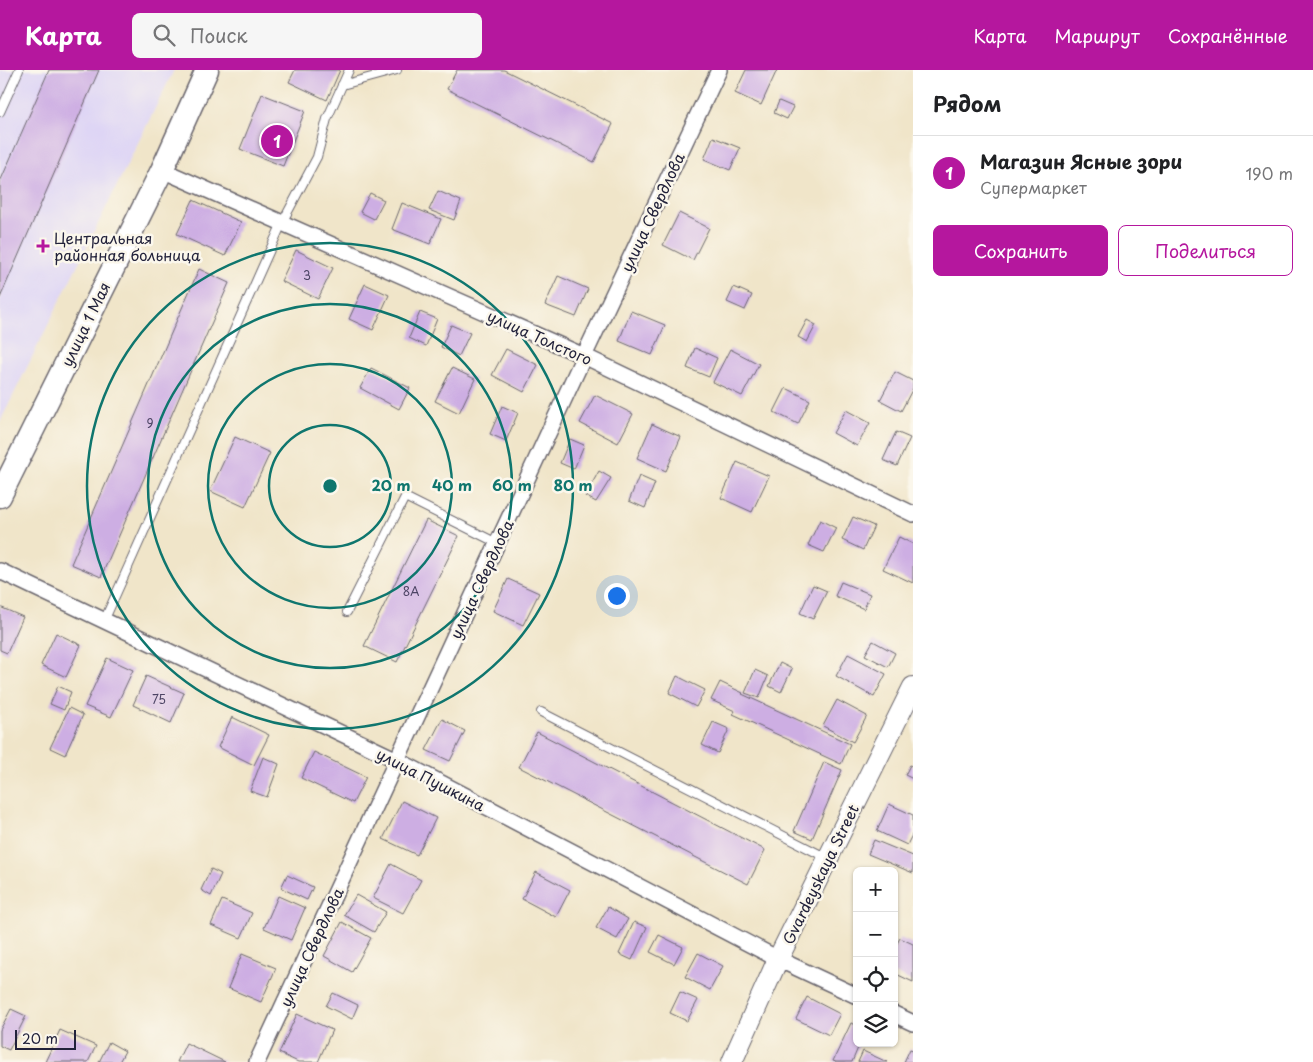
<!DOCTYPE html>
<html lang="ru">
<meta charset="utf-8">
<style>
:root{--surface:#fff;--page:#f6f6f6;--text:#202124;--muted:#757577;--line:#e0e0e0;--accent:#b5179e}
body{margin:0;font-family:"Playpen Sans",sans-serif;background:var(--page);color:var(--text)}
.controls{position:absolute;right:15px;bottom:15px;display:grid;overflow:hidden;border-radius:8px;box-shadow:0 1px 4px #0004}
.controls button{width:45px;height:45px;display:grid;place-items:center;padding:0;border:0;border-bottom:1px solid var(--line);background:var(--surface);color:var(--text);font:25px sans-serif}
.scale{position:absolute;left:15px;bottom:12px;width:61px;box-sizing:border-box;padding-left:5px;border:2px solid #22223b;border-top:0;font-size:14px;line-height:18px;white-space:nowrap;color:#22223b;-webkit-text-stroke:4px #fbf7ec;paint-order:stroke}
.you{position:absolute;left:616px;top:525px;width:18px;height:18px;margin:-12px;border:4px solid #fff;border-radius:50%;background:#1a73e8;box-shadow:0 0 0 8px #1a73e833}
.badge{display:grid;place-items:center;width:32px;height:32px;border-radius:50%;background:var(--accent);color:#fff;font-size:16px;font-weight:700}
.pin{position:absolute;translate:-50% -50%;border:2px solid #fff;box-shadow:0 1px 5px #0006}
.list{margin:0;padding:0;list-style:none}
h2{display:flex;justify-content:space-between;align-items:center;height:65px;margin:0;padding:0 20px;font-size:21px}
h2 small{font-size:16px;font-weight:400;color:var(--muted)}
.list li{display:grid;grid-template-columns:32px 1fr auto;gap:15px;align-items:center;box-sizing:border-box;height:75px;padding:0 20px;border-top:1px solid var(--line)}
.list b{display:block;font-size:19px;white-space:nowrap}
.list p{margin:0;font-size:16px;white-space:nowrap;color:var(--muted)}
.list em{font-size:16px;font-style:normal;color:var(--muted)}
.actions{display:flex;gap:10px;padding:15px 20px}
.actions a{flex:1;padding:11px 0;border:1px solid var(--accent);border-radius:8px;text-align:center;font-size:18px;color:var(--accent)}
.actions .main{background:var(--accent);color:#fff}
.icon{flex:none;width:28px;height:28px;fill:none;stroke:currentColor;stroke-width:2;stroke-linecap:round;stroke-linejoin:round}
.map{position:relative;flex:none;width:913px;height:992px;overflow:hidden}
header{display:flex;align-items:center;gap:30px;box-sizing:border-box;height:70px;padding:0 25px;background:var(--accent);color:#fff}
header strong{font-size:24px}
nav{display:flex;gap:28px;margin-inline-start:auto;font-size:18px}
.search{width:350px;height:45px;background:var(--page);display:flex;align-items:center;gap:12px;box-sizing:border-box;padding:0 18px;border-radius:8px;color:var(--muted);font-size:19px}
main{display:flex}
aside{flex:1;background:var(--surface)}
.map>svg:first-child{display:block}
</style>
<header>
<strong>Карта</strong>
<div class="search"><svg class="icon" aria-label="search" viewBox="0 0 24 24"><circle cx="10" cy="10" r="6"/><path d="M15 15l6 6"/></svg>Поиск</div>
<nav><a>Карта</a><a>Маршрут</a><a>Сохранённые</a></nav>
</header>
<main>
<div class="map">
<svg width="913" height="992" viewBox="0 0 913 992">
<rect width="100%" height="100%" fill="#fbf7ec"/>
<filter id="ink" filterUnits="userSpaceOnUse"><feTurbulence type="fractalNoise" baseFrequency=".02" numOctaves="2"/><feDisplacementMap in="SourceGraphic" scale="10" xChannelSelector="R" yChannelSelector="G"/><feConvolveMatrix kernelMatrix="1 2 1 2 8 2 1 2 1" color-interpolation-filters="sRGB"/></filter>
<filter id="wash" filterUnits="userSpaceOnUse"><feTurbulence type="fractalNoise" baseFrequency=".0096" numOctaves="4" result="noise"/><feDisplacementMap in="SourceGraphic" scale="20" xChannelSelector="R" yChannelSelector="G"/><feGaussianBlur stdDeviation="1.12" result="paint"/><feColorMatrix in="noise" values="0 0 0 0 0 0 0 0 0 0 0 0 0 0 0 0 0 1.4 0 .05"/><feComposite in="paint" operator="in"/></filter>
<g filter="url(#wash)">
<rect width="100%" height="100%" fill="#f0e5c9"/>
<path fill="#ded5f5" d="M0,0H174L0,352Z"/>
<g id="blocks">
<g fill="#cdaee3">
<path d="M49,0H99L0,228V112Z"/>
<path d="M295,0H340L327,30L289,12Z"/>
<path d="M457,0H504L613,54L594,92L447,19Z"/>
<path d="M746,0H777L761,35L735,23Z"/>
<path d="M262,24L305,41L283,96L240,79Z"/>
<path d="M779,31L793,37L787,49L774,43Z"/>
<path d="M713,67L740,78L730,100L704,89Z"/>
<path d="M438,121L461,131L454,150L429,140Z"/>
<path d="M370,123L384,130L374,149L360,142Z"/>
<path d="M193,130L241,152L225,186L177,164Z"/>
<path d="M402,133L441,149L430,174L392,159Z"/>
<path d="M679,143L709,158L693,190L663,175Z"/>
<path d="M296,180L333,198L318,229L281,211Z"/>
<path d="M199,199L229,213L101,507L71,494Z"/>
<path d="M558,206L588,219L576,247L545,235Z"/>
<path d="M365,214L389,225L373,260L349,249Z"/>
<path d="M734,217L752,225L745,240L727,232Z"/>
<path d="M631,241L665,255L652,285L619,271Z"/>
<path d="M420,242L437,249L426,276L409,268Z"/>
<path d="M807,250L816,255L807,272L798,267Z"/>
<path d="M451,255L470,263L459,286L441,277Z"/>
<path d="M695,278L717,288L709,307L687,298Z"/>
<path d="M506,279L538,295L524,322L492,305Z"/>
<path d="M730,279L759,294L742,326L713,312Z"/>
<path d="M371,298L410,318L399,339L360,318Z"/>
<path d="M452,298L475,309L459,343L435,331Z"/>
<path d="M895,302L913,311V318L901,341L880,330Z"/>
<path d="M786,318L810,330L798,354L774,342Z"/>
<path d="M595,325L633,344L618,373L580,353Z"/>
<path d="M502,336L518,343L506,371L490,364Z"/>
<path d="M846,340L870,353L857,376L833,363Z"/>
<path d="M652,354L681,367L666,401L637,388Z"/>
<path d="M896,362L910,368L897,396L883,390Z"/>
<path d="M235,367L270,383L245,437L210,421Z"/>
<path d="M570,369L584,375L574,399L560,393Z"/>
<path d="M737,392L769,406L752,442L721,428Z"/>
<path d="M599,401L611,408L596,432L585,426Z"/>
<path d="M639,406L655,413L645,438L629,431Z"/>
<path d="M853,447L874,456L863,480L842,470Z"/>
<path d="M426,450L459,466L397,592L364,576Z"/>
<path d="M820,450L836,458L824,482L808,475Z"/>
<path d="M899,467L913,474V513L883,499Z"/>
<path d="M508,509L539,523L523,555L493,541Z"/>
<path d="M841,512L870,524L864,539L835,526Z"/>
<path d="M813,515L827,521L813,549L800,543Z"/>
<path d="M0,537L23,547L7,583L0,580Z"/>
<path d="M56,563L81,575L66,607L41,595Z"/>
<path d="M873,571L895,583L888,597L865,585Z"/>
<path d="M848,584L886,604L874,627L836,606Z"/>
<path d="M107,588L133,600L111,647L85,636Z"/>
<path d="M780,593L792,599L781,622L769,616Z"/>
<path d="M755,600L768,606L759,628L745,623Z"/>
<path d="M146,606L184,623L171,653L133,635Z"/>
<path d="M677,606L705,620L696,637L669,623Z"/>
<path d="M720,612L743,623L742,624L850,674L841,694L733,644L735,641L711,630Z"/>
<path d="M58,616L71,622L64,640L50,634Z"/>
<path d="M837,630L867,646L853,672L823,656Z"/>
<path d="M69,638L83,645L65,685L50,678Z"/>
<path d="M232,647L269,665L254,695L218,677Z"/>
<path d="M442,649L465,661L450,691L426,680Z"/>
<path d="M713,652L729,659L718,683L702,675Z"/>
<path d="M537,662L765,780L748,814L519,697Z"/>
<path d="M314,682L366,707L353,733L301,708Z"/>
<path d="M263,687L279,694L267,727L250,721Z"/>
<path d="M824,692L842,700L812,769L794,761Z"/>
<path d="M910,695L913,696V709L905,705Z"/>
<path d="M402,731L436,748L417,785L383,769Z"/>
<path d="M889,734L913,745V763L907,775L877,761Z"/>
<path d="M874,770L913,786V803L868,784Z"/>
<path d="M391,794L421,810L403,843L373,828Z"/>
<path d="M211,799L221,804L211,826L201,820Z"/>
<path d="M536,802L570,820L556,847L522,829Z"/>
<path d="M287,805L313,817L307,830L281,818Z"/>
<path d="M356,825L386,842L374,862L344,845Z"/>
<path d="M278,826L305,838L291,870L264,858Z"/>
<path d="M222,830L252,843L241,868L211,855Z"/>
<path d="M608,837L628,849L617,869L596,858Z"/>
<path d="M342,852L371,868L352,902L324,886Z"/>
<path d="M634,852L647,857L632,890L619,884Z"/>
<path d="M659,865L683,877L674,894L650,882Z"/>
<path d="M900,868L913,874V912L894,903V879Z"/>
<path d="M698,883L723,896L710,920L685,907Z"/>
<path d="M242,884L276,898L261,932L228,918Z"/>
<path d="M680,922L698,930L687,951L670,943Z"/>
<path d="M333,923L358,935L352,949L326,936Z"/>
<path d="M807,927L840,944L829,965L796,949Z"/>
<path d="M11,939L26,946L9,980L0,976V960Z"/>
<path d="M297,944L332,960L318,992H298L279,983Z"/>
<path d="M851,953L857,955V973H860L852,992H836L833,991Z"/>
<path d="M60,960L96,976L88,992H45Z"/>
<path d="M109,972L125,981L119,992H99Z"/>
<path d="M186,973L225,992H177Z"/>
<path d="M910,979L913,980V992H904Z"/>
<path d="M863,981L887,992H858Z"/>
</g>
</g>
</g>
<g filter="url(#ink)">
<use href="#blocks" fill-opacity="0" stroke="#6a666d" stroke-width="1"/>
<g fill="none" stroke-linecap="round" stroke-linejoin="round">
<g stroke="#6a666d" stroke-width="10">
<g id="service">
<path d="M342,15L397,0"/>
<path d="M0,42L19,0"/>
<path d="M347,542L405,427L497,473"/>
<path d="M104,551L282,153L317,87L327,49L349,0"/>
<path d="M541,642L827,788"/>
</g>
</g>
<g stroke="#6a666d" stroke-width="18">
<g id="minor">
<path d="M162,100L584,286L913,444"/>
<path d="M0,501L397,690L778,889L857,926"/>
<path d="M894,944L913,953"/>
<path d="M257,992L584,286L719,0"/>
</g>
</g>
<g stroke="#6a666d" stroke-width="22">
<path id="tertiary" d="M732,992L778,889L913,617"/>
</g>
<g stroke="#6a666d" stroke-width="25">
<path id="secondary" d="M0,426L162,100L207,0"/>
</g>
<use href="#service" stroke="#fff" stroke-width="8"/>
<use href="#minor" stroke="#fff" stroke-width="15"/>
<use href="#tertiary" stroke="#fff" stroke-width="20"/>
<use href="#secondary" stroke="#fff" stroke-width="22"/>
</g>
</g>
<g fill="none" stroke="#0f766e" stroke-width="2.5">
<circle cx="330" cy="416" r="61"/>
<circle cx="330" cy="416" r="122"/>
<circle cx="330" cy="416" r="182"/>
<circle cx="330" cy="416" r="243"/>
</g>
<path fill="#b5179e" stroke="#fbf7ec" stroke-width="2" d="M40.5 168.5h5v5h5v5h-5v5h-5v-5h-5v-5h5z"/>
<g text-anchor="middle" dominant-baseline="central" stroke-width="5" stroke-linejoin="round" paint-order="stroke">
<g font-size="12" fill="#4d4565">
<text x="307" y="205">3</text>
<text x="150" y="353">9</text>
<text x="411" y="521">8А</text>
<text x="159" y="629">75</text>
</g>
<g font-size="15" fill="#22223b" stroke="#fbf7ec">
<text transform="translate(652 142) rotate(-65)">улица Свердлова</text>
<text transform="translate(85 254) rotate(-64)">улица 1 Мая</text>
<text transform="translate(540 267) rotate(24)">улица Толстого</text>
<text transform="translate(481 509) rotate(-65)">улица Свердлова</text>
<text transform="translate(431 709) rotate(27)">улица Пушкина</text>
<text transform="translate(820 804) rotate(-64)">Gvardeyskaya Street</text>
<text transform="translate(311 877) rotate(-65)">улица Свердлова</text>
</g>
<g font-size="15" fill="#22223b" stroke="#fbf7ec" text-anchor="start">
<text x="54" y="167">Центральная<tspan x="54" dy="17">районная больница</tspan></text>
</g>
</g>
<circle cx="330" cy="416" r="8" fill="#0f766e" stroke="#fbf7ec" stroke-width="2.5"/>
<g font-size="15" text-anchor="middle" font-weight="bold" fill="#0f766e" stroke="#fbf7ec" stroke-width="5" stroke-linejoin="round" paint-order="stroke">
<text x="391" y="421">20 m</text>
<text x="452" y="421">40 m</text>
<text x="512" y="421">60 m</text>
<text x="573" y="421">80 m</text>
</g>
</svg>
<div class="controls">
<button>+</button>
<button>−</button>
<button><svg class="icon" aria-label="locate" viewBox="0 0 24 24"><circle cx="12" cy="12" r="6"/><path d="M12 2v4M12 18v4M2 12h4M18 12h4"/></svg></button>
<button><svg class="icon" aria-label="layers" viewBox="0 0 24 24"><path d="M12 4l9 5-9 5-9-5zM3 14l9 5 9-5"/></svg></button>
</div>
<div class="scale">20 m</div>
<div class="you"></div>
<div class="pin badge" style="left:277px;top:71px">1</div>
</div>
<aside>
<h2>Рядом<small></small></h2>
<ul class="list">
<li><span class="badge">1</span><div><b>Магазин Ясные зори</b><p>Супермаркет</p></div><em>190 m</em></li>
</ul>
<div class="actions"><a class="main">Сохранить</a><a>Поделиться</a></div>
</aside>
</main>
